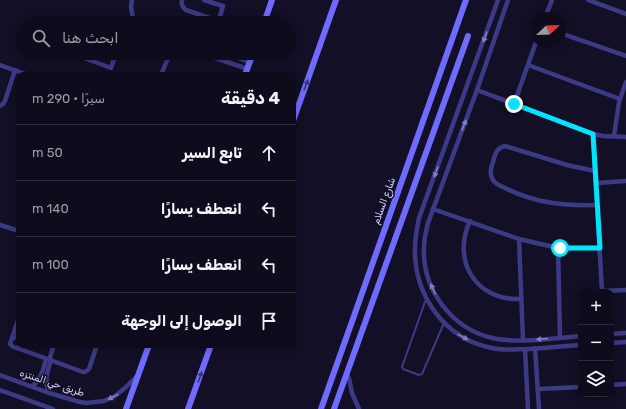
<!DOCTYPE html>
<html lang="ar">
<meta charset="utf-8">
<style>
:root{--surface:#0e0b1c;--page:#1c1929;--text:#f1f3f6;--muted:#9b9ba3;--line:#2e2b3b}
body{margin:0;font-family:Rubik,"Noto Naskh Arabic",sans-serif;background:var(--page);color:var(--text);direction:rtl}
.controls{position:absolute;right:12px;bottom:12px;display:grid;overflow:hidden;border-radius:8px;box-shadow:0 2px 10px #0003}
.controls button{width:36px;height:36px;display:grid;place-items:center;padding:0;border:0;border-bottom:1px solid var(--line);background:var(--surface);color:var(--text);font:20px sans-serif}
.compass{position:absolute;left:530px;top:12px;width:36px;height:36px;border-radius:50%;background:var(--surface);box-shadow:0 2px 10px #0003;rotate:67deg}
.stop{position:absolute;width:12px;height:12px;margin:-9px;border:3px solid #00e5ff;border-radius:50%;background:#fff}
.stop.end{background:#00e5ff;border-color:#fff;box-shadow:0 1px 4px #0008}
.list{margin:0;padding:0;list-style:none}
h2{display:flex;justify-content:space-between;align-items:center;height:52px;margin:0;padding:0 16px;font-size:17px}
h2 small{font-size:13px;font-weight:400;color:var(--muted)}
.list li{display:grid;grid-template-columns:26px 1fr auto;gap:12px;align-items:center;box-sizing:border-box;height:56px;padding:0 16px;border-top:1px solid var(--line)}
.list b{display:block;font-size:15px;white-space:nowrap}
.list em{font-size:13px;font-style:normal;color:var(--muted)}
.icon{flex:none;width:22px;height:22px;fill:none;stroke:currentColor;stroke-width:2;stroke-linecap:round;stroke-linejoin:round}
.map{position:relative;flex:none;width:626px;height:409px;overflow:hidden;direction:ltr}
.search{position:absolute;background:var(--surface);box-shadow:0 2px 10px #0003;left:16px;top:16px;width:280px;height:44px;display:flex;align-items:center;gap:10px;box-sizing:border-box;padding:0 14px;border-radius:22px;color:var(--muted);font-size:15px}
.panel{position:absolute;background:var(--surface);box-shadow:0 2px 10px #0003;left:16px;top:72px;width:280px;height:276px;border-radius:8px;direction:rtl}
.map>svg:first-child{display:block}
</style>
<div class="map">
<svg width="626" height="409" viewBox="0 0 626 409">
<rect width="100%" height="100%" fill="#130f26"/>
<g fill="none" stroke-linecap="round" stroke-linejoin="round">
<path stroke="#3d3a85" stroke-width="2" d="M426,299L402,367L403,369L419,375L422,374L444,323"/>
<g stroke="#3d3a85" stroke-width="4.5">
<path d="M132,0L131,7L133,19"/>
<path d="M182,0C181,4 182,7 186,10L218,21"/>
<path d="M204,0L223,6L218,23"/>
<path d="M498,0L419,218C417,228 415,238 415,248C414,296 445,339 492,348C505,351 517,349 529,349C546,348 564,346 581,345"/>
<path d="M508,0L477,90L428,223C426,231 424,239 424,247C422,289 451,328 492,338C518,344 554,338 581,336"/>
<path d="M588,0L626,14"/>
<path d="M545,18L552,0"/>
<path d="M127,23C132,17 138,17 143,23"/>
<path d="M560,33L626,56"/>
<path d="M71,53L111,68L116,53"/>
<path d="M200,53L248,69"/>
<path d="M224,53L250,62"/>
<path d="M0,65L28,75"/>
<path d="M528,65L620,99"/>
<path d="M161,75L170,53"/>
<path d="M477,90L593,134L603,136L626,137"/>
<path d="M514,104L536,42"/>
<path d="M0,106L3,104L5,101L15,70"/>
<path d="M593,134L602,292"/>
<path d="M614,136L619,102L626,82"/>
<path d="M595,171L567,165L505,146C496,148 495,155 493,162C491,168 489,174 493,180C495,184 500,186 505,188C535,203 564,206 597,205"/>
<path d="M596,183L626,181"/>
<path d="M433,209L519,239L558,248H600"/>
<path d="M470,221C451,262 477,301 521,299"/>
<path d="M0,225L19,231"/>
<path d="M519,239L523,340"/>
<path d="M558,248L560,337"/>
<path d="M602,291L626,290"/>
<path d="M19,317L10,344C13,348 18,350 21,345"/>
<path d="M611,334L626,333"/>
<path d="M12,339L15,337L19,338"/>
<path d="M611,343L626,342"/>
<path d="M17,348L83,372H85L89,369L97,345"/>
<path d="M535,348L539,409"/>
<path d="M525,349L528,409"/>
<path d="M49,360L54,345"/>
<path d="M346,374L349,378L352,393L359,409"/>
<path d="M0,375L49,393L80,402L86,403L104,401L115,396L125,388L137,376"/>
<path d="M611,385L626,384"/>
<path d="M32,386C41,380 43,370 46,359"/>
<path d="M538,389L581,387"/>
<path d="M0,390L53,409"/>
<path d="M49,393C44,381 47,372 51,360"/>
</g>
<g stroke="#6f6bff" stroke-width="6">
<path d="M264,23L272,0"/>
<path d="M245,75L253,53"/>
<path d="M293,121L336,0"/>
<path d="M126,409L149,345"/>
<path d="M188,409L211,345"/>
<path d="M321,409L466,0"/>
<path d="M334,409L468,36"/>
</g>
</g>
<defs><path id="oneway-solid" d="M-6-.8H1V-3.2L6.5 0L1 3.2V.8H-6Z"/></defs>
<g fill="#837fbc">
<use href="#oneway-solid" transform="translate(485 37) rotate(110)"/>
<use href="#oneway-solid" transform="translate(464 125) rotate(-69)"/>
<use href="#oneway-solid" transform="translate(436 172) rotate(110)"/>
<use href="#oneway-solid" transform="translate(433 289) rotate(-115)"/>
<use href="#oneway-solid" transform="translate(463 337) rotate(29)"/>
<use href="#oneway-solid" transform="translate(542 339) rotate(176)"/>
<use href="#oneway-solid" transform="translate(113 397) rotate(152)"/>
</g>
<g fill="#38347d">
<use href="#oneway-solid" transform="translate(306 85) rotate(-70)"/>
<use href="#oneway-solid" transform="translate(200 377) rotate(-70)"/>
</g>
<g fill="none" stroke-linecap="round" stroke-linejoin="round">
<path stroke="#00e5ff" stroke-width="5" d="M514,104L593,134L600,248H560"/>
</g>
<g text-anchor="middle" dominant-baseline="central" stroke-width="3" stroke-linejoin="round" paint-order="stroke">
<g font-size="10" fill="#d9d4ff" stroke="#130f26">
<text transform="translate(384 201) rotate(-70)">شارع السلام</text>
<text transform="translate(52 383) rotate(18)">طريق حي المنتزه</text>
</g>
</g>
</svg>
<div class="controls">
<button>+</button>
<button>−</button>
<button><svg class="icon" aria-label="layers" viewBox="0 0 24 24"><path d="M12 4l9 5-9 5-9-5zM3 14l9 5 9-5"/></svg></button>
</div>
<svg class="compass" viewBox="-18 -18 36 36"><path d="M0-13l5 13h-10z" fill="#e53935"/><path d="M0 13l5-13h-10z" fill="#9b9ba3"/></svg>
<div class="stop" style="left:560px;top:248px"></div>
<div class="stop end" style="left:514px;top:104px"></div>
<div class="search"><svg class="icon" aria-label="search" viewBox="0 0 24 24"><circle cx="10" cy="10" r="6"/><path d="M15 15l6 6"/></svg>ابحث هنا</div>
<section class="panel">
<h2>4 دقيقة<small>سيرًا · 290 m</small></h2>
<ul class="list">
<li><svg class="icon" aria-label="ahead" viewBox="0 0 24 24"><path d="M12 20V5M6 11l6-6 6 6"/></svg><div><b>تابع السير</b></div><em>50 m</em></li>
<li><svg class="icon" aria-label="left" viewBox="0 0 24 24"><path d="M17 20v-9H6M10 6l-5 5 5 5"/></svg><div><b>انعطف يسارًا</b></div><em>140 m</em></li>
<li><svg class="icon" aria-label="left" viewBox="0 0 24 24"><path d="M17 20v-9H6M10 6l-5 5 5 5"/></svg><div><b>انعطف يسارًا</b></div><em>100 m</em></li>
<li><svg class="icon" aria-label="arrive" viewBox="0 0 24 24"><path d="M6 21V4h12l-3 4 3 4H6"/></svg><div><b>الوصول إلى الوجهة</b></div></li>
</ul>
</section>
</div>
